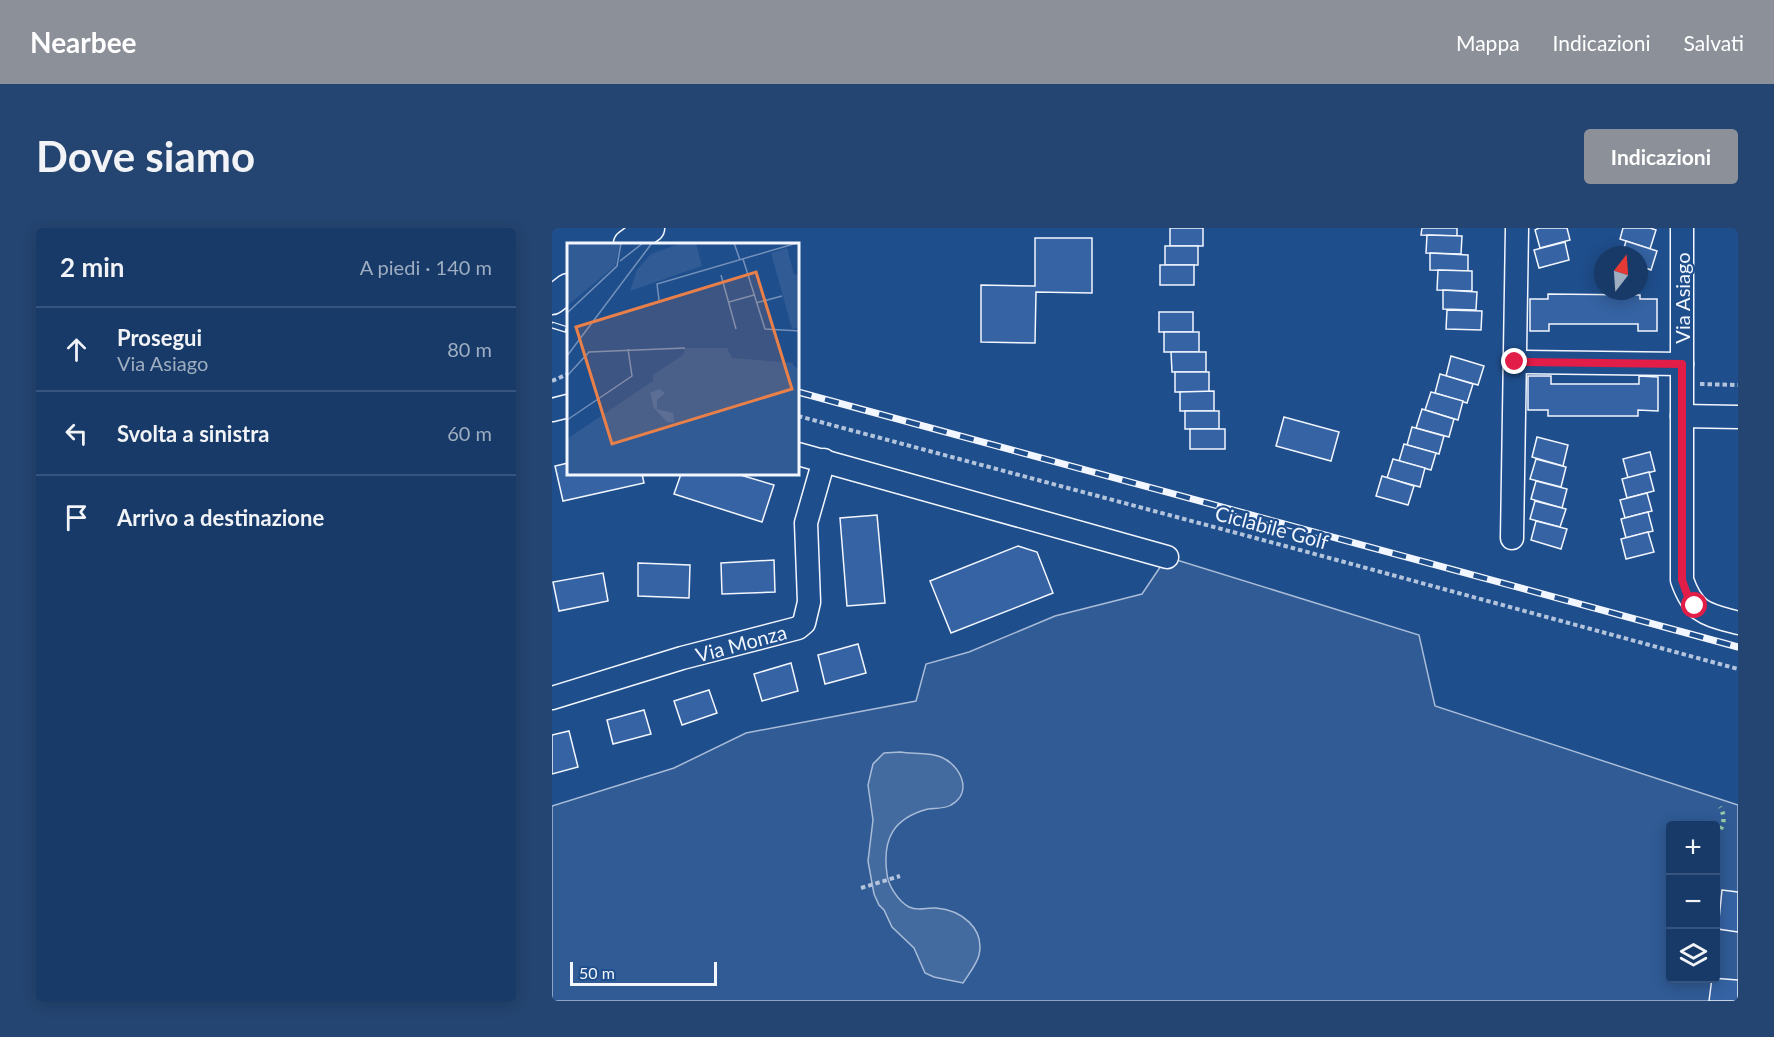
<!DOCTYPE html>
<html lang="it">
<meta charset="utf-8">
<style>
:root{--surface:#173a69;--page:#244571;--text:#f1f3f6;--muted:#9eadc0;--line:#36547d;--accent:#8c9099}
body{margin:0;font-family:Lato,sans-serif;background:var(--page);color:var(--text)}
.controls{position:absolute;right:18px;bottom:18px;display:grid;overflow:hidden;border-radius:6px;box-shadow:0 3px 15px #0003}
.controls button{width:54px;height:54px;display:grid;place-items:center;padding:0;border:0;border-bottom:2px solid var(--line);background:var(--surface);color:var(--text);font:30px sans-serif}
.compass{position:absolute;left:1042px;top:18px;width:54px;height:54px;border-radius:50%;background:var(--surface);box-shadow:0 3px 15px #0003;rotate:17deg}
.scale{position:absolute;left:18px;bottom:15px;width:147px;box-sizing:border-box;padding-left:6px;border:3px solid #f2f6ff;border-top:0;font-size:16px;line-height:21px;white-space:nowrap;color:#f2f6ff;-webkit-text-stroke:4px #1f4e8c;paint-order:stroke}
.stop{position:absolute;width:18px;height:18px;margin:-14px;border:4px solid #e11d48;border-radius:50%;background:#fff}
.stop.end{background:#e11d48;border-color:#fff;box-shadow:0 2px 6px #0008}
.list{margin:0;padding:0;list-style:none}
h2{display:flex;justify-content:space-between;align-items:center;height:78px;margin:0;padding:0 24px;font-size:26px}
h2 small{font-size:20px;font-weight:400;color:var(--muted)}
.list li{display:grid;grid-template-columns:39px 1fr auto;gap:18px;align-items:center;box-sizing:border-box;height:84px;padding:0 24px;border-top:2px solid var(--line)}
.list b{display:block;font-size:22px;white-space:nowrap}
.list p{margin:0;font-size:20px;white-space:nowrap;color:var(--muted)}
.list em{font-size:20px;font-style:normal;color:var(--muted)}
.icon{flex:none;width:33px;height:33px;fill:none;stroke:currentColor;stroke-width:2;stroke-linecap:round;stroke-linejoin:round}
.map{position:relative;flex:none;width:1186px;height:773px;overflow:hidden;border-radius:6px}
header{display:flex;align-items:center;gap:36px;box-sizing:border-box;height:84px;padding:0 30px;background:var(--accent);color:#fff}
header strong{font-size:28px}
nav{display:flex;gap:33px;margin-inline-start:auto;font-size:21px}
.intro{display:flex;align-items:center;justify-content:space-between;box-sizing:border-box;height:144px;padding:0 36px}
h1{margin:0;font-size:42px}
.button{padding:15px 27px;border-radius:6px;background:var(--accent);color:#fff;font-size:21px;font-weight:700}
main{display:flex;gap:36px;padding:0 36px}
aside{flex:1;background:var(--surface);border-radius:6px;box-shadow:0 3px 15px #0003}
.map>svg:first-child{display:block}
</style>
<header>
<strong>Nearbee</strong>
<nav><a>Mappa</a><a>Indicazioni</a><a>Salvati</a></nav>
</header>
<div class="intro"><h1>Dove siamo</h1><a class="button">Indicazioni</a></div>
<main>
<aside>
<h2>2 min<small>A piedi · 140 m</small></h2>
<ul class="list">
<li><svg class="icon" aria-label="ahead" viewBox="0 0 24 24"><path d="M12 20V5M6 11l6-6 6 6"/></svg><div><b>Prosegui</b><p>Via Asiago</p></div><em>80 m</em></li>
<li><svg class="icon" aria-label="left" viewBox="0 0 24 24"><path d="M17 20v-9H6M10 6l-5 5 5 5"/></svg><div><b>Svolta a sinistra</b></div><em>60 m</em></li>
<li><svg class="icon" aria-label="arrive" viewBox="0 0 24 24"><path d="M6 21V4h12l-3 4 3 4H6"/></svg><div><b>Arrivo a destinazione</b></div></li>
</ul>
</aside>
<div class="map">
<svg width="1186" height="773" viewBox="0 0 1186 773">
<rect width="100%" height="100%" fill="#1f4e8c"/>
<path fill="#305b95" stroke="#a8bbd7" stroke-width="1.5" fill-rule="evenodd" d="M615,329L867,407L883,478L1186,577V773H0V578L122,540L194,505L364,473L374,436L417,424L503,388L590,366ZM1118,598H1164V750H1118Z"/>
<path fill="#446ba0" stroke="#a8bbd7" stroke-width="1.5" d="M348,524C359,526 379,524 389,529C408,537 422,564 399,577C393,581 383,580 376,581C342,590 330,610 335,646C336,657 346,673 357,679C367,684 374,679 384,680C409,682 433,700 427,727C425,736 416,747 411,755L382,749L373,745L362,720L340,699L332,682L327,677L322,666L316,633L321,592L316,557L321,536L332,525Z"/>
<g fill="#3563a3" stroke="#f2f6ff" stroke-width="1.5">
<rect x="618" y="0" width="33" height="18"/>
<path d="M870,0H905V8L869,7Z"/>
<path d="M987,0H1015L1018,12L988,20L983,2Z"/>
<path d="M1071,0H1098L1104,2L1098,21L1068,11Z"/>
<path d="M875,7L910,8L909,26L874,25Z"/>
<path d="M483,10H540V65L484,64L483,115L429,114V57L483,58Z"/>
<path d="M1074,13L1105,23L1099,42L1087,38V27H1070Z"/>
<path d="M1013,14L1017,32L987,40L982,22Z"/>
<rect x="613" y="18" width="33" height="19"/>
<path d="M878,25L916,27V43L878,42Z"/>
<rect x="608" y="37" width="34" height="20"/>
<path d="M886,42L920,43V63L885,62Z"/>
<path d="M891,62L925,64L924,82L891,81Z"/>
<path d="M996,66L1088,67V71H1105V103H1086V96H997V103H978V71H996Z"/>
<path d="M895,82L930,83L929,102L894,101Z"/>
<rect x="607" y="84" width="34" height="20"/>
<rect x="612" y="104" width="35" height="20"/>
<path d="M619,124H654V144H620Z"/>
<path d="M899,128L932,138L926,157L894,148Z"/>
<rect x="623" y="144" width="34" height="20"/>
<path d="M888,146L921,156L915,175L883,165Z"/>
<path d="M976,148H999V156H1087V148L1106,149V183L1086,182V188H996V182H976Z"/>
<path d="M662,163V183H628V164Z"/>
<path d="M879,164L911,173L906,192L873,182Z"/>
<path d="M870,181L902,191L897,209L864,200Z"/>
<rect x="633" y="183" width="34" height="18"/>
<path d="M732,189L787,204L779,233L724,218Z"/>
<path d="M860,199L892,208L887,226L855,217Z"/>
<rect x="638" y="201" width="35" height="20"/>
<path d="M985,209L1016,217L1011,238L980,229Z"/>
<path d="M852,216L884,225L879,242L847,233Z"/>
<path d="M1098,224L1103,243L1076,250L1071,231Z"/>
<path d="M841,231L873,240L868,259L835,250Z"/>
<path d="M984,231L1014,239L1009,259L978,251Z"/>
<path d="M16,235V246H90L92,255L11,273L3,238Z"/>
<path d="M1097,244L1102,263L1075,270L1070,251Z"/>
<path d="M129,246H185L222,257L210,294L122,266Z"/>
<path d="M830,248L862,258L856,277L824,268Z"/>
<path d="M984,253L1015,261L1010,280L979,271Z"/>
<path d="M1095,265L1100,283L1073,290L1068,272Z"/>
<path d="M983,273L1014,281L1008,299L978,291Z"/>
<path d="M1096,284L1101,303L1074,310L1069,291Z"/>
<path d="M325,287L333,375L295,378L288,290Z"/>
<path d="M984,293L1015,301L1009,321L979,312Z"/>
<path d="M1096,304L1102,324L1074,331L1069,311Z"/>
<path d="M466,318L485,324L501,365L399,405L378,353Z"/>
<path d="M222,332L223,364L170,366L169,335Z"/>
<path d="M86,335L138,337L137,370L86,368Z"/>
<path d="M51,345L56,373L7,383L1,354Z"/>
<path d="M306,416L314,445L273,456L266,427Z"/>
<path d="M239,435L246,463L210,473L202,446Z"/>
<path d="M157,462L165,485L130,497L122,473Z"/>
<path d="M92,482L99,506L61,516L55,492Z"/>
<path d="M17,503L26,539L0,546V507Z"/>
<path d="M1170,662L1186,664V704L1166,701Z"/>
<path d="M1160,750L1186,752V773H1157Z"/>
</g>
<g fill="none" stroke-linecap="round" stroke-linejoin="round">
<g stroke="#f2f6ff" stroke-width="25">
<g id="minor">
<path d="M1130,0V352C1142,386 1154,386 1186,395"/>
<path d="M963,134L1130,136"/>
<path d="M0,182L16,178"/>
<path d="M1130,188L1186,189"/>
<path d="M246,226L615,329"/>
<path d="M960,310L965,0"/>
<path d="M0,470L130,430L246,400L252,395L257,374L254,295L272,232"/>
</g>
</g>
<g stroke="#f2f6ff" stroke-width="31">
<g id="major">
<path d="M76,16L98,0"/>
<path d="M0,72L16,60"/>
</g>
</g>
<g stroke="#b3c4dc" stroke-width="4" stroke-dasharray="4.5 3" stroke-linecap="butt">
<path d="M0,153L16,146"/>
<path d="M1148,156L1186,157"/>
<path d="M246,188L737,319L1186,441"/>
<path d="M309,660L348,648"/>
</g>
<use href="#minor" stroke="#1f4e8c" stroke-width="22"/>
<use href="#major" stroke="#1f4e8c" stroke-width="28"/>
<g stroke="#f2f6ff" stroke-width="7">
<g id="rail">
<path d="M0,97L16,102"/>
<path d="M246,164L1186,419"/>
</g>
</g>
<use href="#rail" stroke="#1f4e8c" stroke-width="4.5" stroke-dasharray="14" stroke-linecap="butt"/>
<path stroke="#97c8a6" stroke-width="4.5" stroke-dasharray="3 4.5" stroke-linecap="butt" d="M1164,607C1172,599 1174,589 1168,579"/>
</g>
<g fill="none" stroke-linecap="round" stroke-linejoin="round">
<path stroke="#e11d48" stroke-width="8" d="M963,134L1130,136V352L1135,366L1143,378"/>
</g>
<g text-anchor="middle" dominant-baseline="central" stroke-width="4.5" stroke-linejoin="round" paint-order="stroke">
<g font-size="20" fill="#f2f6ff" stroke="#1f4e8c">
<text transform="translate(1130 70) rotate(-90)">Via Asiago</text>
<text transform="translate(720 299) rotate(15)">Ciclabile Golf</text>
<text transform="translate(189 415) rotate(-15)">Via Monza</text>
</g>
</g>
<g transform="translate(15 15)">
<rect width="232" height="232" fill="#1f4e8c"/>
<path d="M0,0H53L48,23L0,63ZM114,0H129L135,23L63,48L70,27L84,11ZM220,5L227,31L232,32V85L225,86L204,10ZM118,105H160L165,115L228,120L225,121L232,127V232H0V196L86,138V132L116,112Z" fill="#305b95"/>
<path d="M92,146L98,150L90,157V166L106,170L107,179H100L87,165L83,150Z" fill="#446ba0"/>
<path fill="none" stroke="#7391ba" stroke-width="1.5" d="M167,0L173,17M176,16L198,86L233,88M53,18L76,0M154,32L169,86M92,57L90,41L230,0M162,59L187,52M189,60L215,53M0,70L50,23L54,0M0,113L85,0M0,133L22,109L118,105M0,177L65,133L61,106"/>
<path fill="#ea8049" fill-opacity="0.15" stroke="#ea8049" stroke-width="3" d="M189,29L225,146L45,201L9,84Z"/>
<rect width="232" height="232" fill="none" stroke="#f2f6ff" stroke-width="3"/>
</g>
</svg>
<div class="controls">
<button>+</button>
<button>−</button>
<button><svg class="icon" aria-label="layers" viewBox="0 0 24 24"><path d="M12 4l9 5-9 5-9-5zM3 14l9 5 9-5"/></svg></button>
</div>
<svg class="compass" viewBox="-18 -18 36 36"><path d="M0-13l5 13h-10z" fill="#e53935"/><path d="M0 13l5-13h-10z" fill="#9eadc0"/></svg>
<div class="scale">50 m</div>
<div class="stop" style="left:1143px;top:378px"></div>
<div class="stop end" style="left:963px;top:134px"></div>
</div>
</main>
